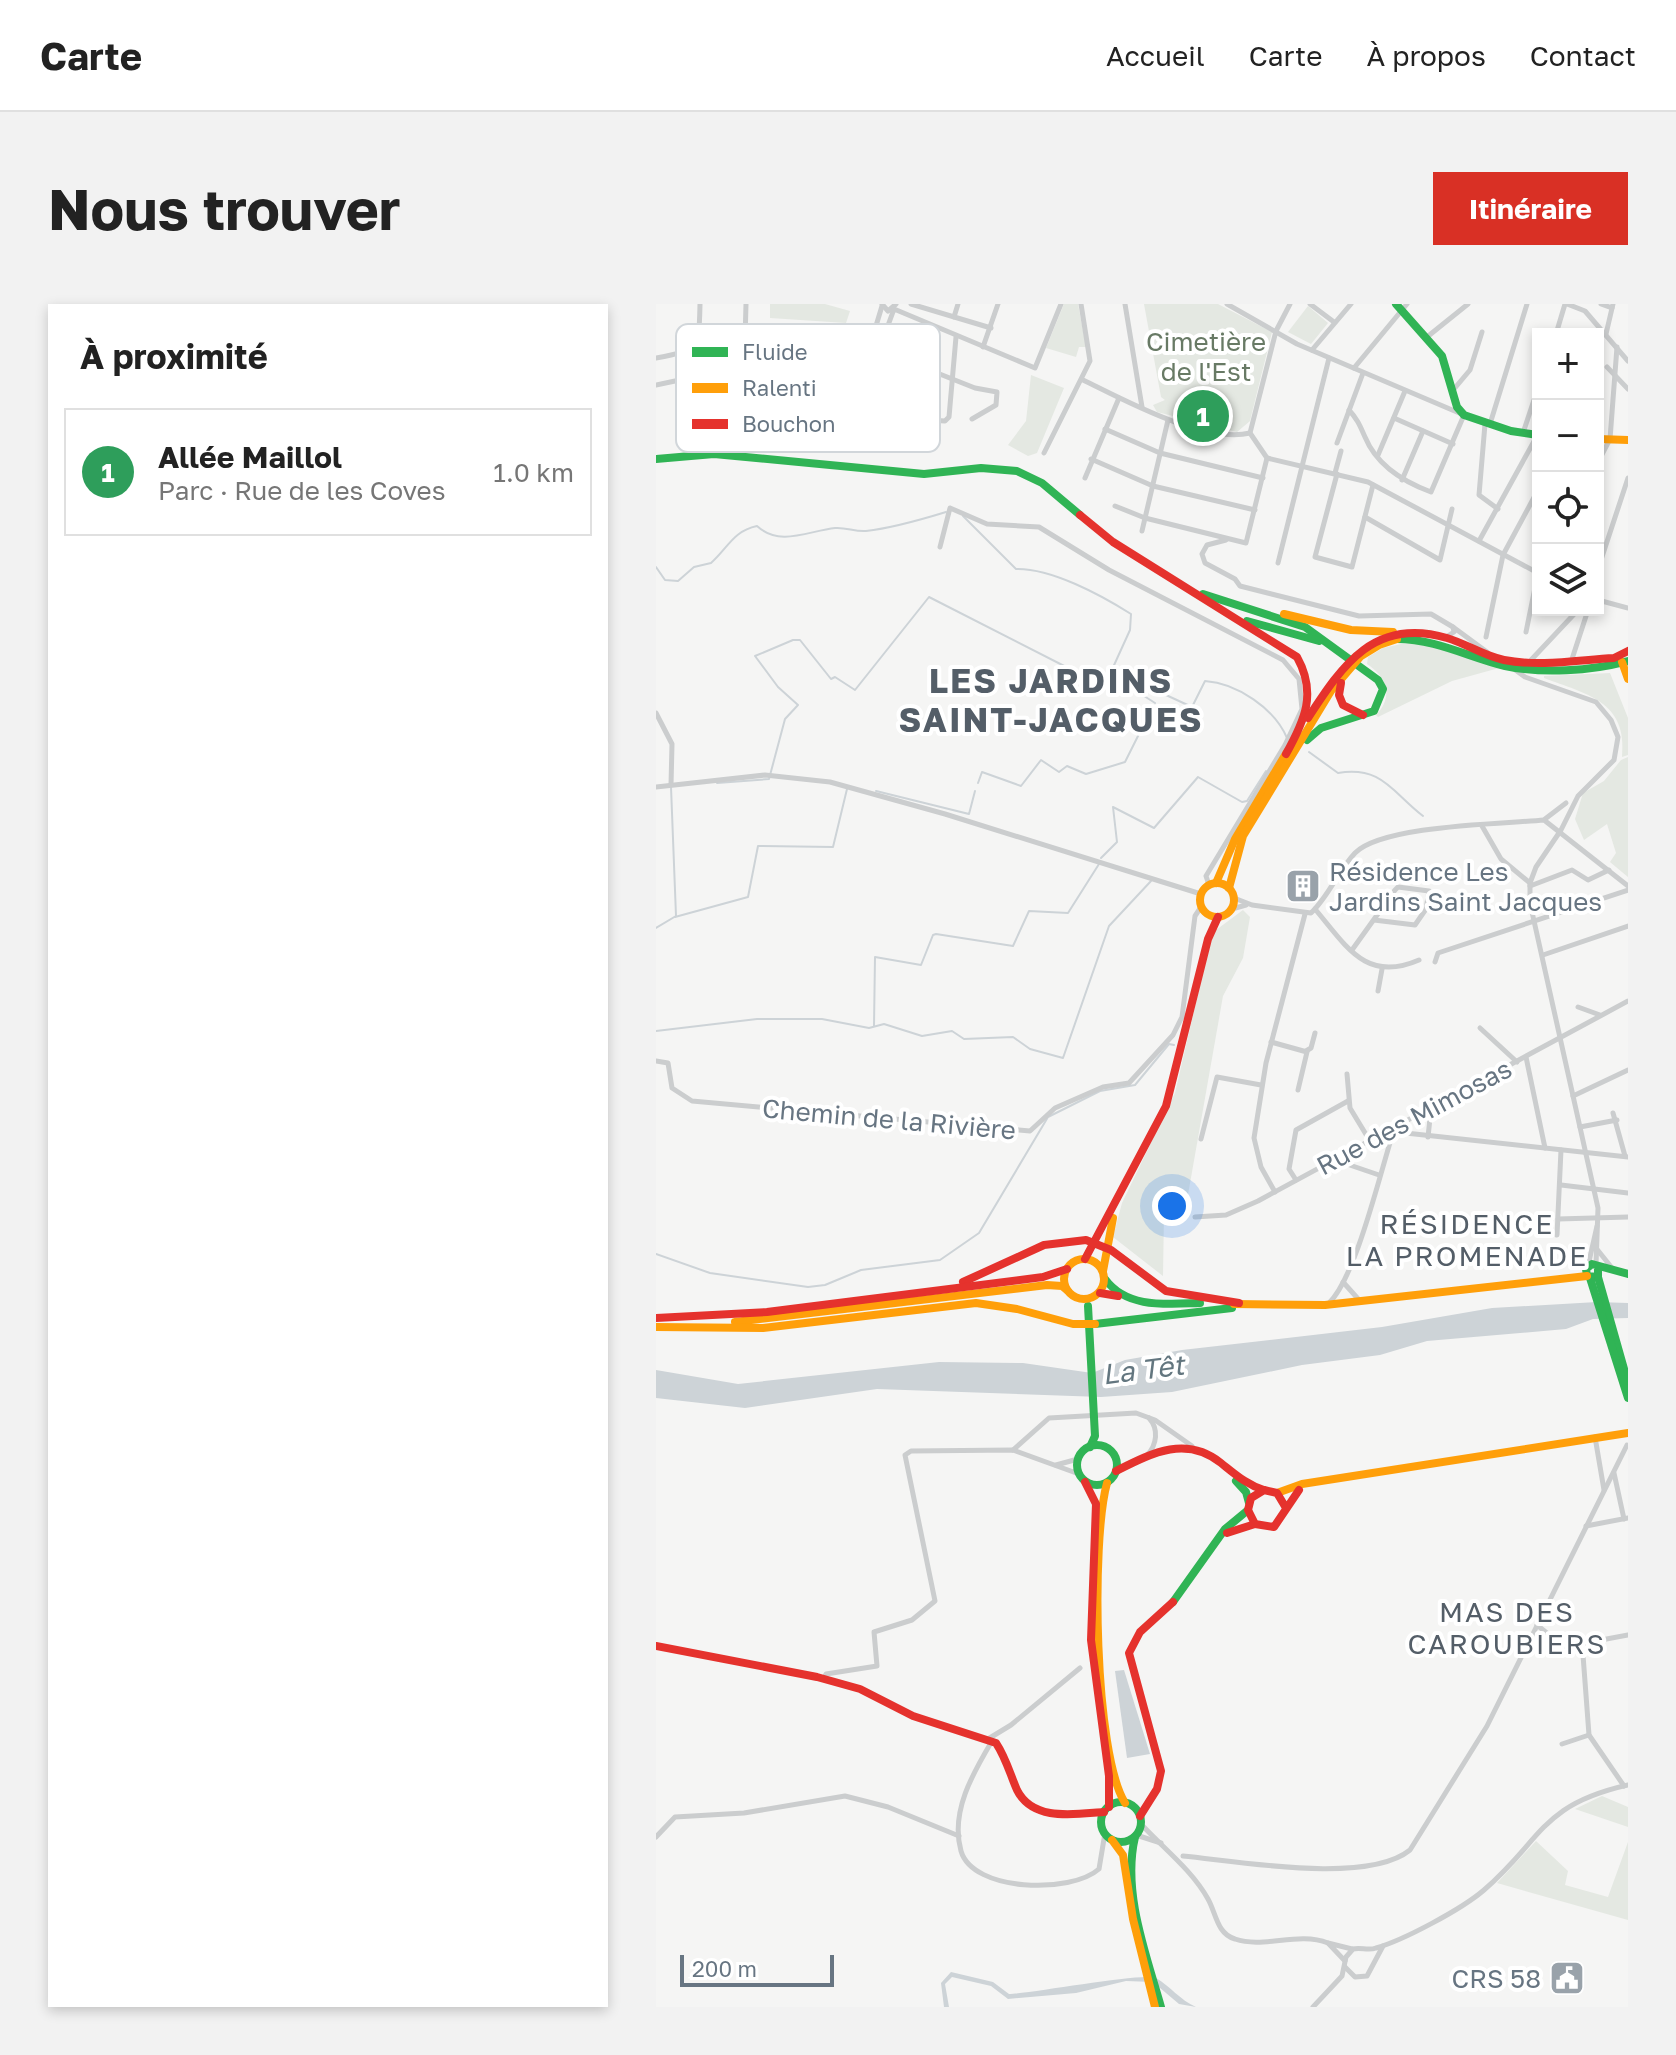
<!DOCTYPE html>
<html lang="fr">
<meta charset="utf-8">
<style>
:root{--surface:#fff;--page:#f2f2f2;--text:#222;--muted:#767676;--line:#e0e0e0;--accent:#d93025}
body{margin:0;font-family:"Golos Text",sans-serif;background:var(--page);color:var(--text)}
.controls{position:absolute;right:24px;top:24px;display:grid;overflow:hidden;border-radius:0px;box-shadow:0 4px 12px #0003}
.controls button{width:72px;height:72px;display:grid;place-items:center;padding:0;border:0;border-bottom:2px solid var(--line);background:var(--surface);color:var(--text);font:40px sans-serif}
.scale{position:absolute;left:24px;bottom:20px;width:154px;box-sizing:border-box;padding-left:8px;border:4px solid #677582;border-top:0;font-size:22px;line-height:28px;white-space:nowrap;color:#677582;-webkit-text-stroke:6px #fff;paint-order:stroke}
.you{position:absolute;left:516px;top:902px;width:28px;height:28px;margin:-20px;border:6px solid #fff;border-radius:50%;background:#1a73e8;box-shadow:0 0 0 12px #1a73e833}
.badge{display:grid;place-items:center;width:52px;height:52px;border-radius:50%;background:var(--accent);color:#fff;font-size:26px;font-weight:700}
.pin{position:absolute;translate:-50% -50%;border:4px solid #fff;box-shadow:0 2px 8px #0006}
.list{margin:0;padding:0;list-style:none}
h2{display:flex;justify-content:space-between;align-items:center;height:104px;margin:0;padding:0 32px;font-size:34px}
h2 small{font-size:26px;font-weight:400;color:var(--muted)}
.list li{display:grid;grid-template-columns:52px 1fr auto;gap:24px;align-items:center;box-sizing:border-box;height:128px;margin:0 16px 16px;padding:0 16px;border:2px solid var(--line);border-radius:0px}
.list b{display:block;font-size:30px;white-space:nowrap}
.list p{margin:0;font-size:26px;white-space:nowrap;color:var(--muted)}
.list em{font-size:26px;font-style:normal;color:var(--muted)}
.icon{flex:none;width:44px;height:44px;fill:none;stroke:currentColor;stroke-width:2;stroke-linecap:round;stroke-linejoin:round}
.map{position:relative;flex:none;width:972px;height:1703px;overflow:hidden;border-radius:0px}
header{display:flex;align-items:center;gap:48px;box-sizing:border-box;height:112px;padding:0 40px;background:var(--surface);border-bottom:2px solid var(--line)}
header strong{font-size:38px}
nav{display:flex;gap:44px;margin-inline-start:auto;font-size:28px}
.intro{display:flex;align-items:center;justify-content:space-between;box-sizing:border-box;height:192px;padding:0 48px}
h1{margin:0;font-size:56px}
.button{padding:20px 36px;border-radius:0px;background:var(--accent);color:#fff;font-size:28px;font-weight:700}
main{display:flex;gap:48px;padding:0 48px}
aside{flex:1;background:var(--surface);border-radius:0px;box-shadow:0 4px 12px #0003}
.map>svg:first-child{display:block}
</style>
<header>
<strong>Carte</strong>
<nav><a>Accueil</a><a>Carte</a><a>À propos</a><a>Contact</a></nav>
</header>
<div class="intro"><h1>Nous trouver</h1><a class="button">Itinéraire</a></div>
<main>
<aside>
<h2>À proximité<small></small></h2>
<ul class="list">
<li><span class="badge" style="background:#2e9e5b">1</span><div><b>Allée Maillol</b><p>Parc · Rue de les Coves</p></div><em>1.0 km</em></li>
</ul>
</aside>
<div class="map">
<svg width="972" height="1703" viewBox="0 0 972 1703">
<rect width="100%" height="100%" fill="#f5f5f4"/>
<g fill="#e4e8e2">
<path d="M114,0H169L194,7L190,19L114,14Z"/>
<path d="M408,0H422L430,43H423L420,53L390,44Z"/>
<path d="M488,0H562L616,28L594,117L581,128L501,108L497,101L509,96L505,93Z"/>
<path d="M652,2L672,19L655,40L632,28Z"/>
<path d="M375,71L408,84L381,149L372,152L352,141L370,117Z"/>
<path d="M754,338L779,340L843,364L796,377L722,413L720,411C738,393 731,373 711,360L712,353L727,344Z"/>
<path d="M954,369L972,414V451L966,453C972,397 930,390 888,374V372Z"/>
<path d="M972,453V573L954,558L960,549L951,520L928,536L919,515L927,489L948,477L965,456Z"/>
<path d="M587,606L594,613L587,654L567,692L530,902L508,910L507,972L457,933L466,899L519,789L556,629Z"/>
<path d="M946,1492L972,1503V1523L919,1505Z"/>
<path d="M880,1537L912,1567L909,1581L952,1593L972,1538V1616L841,1579Z"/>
</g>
<g fill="#cdd3d7">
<path d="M941,998L972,999V1014L937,1015L910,1025L771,1037L724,1051L646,1061L516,1088L445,1093L221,1085L89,1104L0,1094V1066L82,1080L283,1058L367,1059L436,1069L469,1056L526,1046L726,1023L836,1004Z"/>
<path d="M468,1366L494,1450L471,1454L459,1367Z"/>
<path d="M295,1668L337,1678L353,1690C378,1689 488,1668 500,1674C514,1682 524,1696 540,1703L523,1700L497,1678L470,1677L420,1689L352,1695L335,1682L296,1673L289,1680L293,1703H288L285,1679Z"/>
</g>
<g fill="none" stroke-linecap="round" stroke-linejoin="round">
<g stroke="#cdd3d7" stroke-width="2">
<path d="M307,212L360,265C395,264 445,291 475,310L474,326L454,370L499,399"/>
<path d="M0,263L9,276L22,277L38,263L55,259C72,244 77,227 101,222C124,243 152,227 179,224C190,223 199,228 210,227C237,224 264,216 290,208"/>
<path d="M510,391L536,403L549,377C581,379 619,405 631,434"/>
<path d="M653,448L682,469C726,462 735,487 767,512"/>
<path d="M61,479L113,475L129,415L142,401L122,383L99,352L137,336H144L175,375L179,373L199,386L273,293L422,369L428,379L438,384L454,370"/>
<path d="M322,479L326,468L365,482L385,456L403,468L411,462L430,470L469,458L497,402"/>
<path d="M220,487L313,510L319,487"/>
<path d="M445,554L461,538L457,503L498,524L542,473L586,498L591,497L610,467"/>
<path d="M19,613L92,593L102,542L177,543L191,485"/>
<path d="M0,624L20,612L15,483"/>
<path d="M218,722L219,653L265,661L277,631L280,630L357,642L373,607L412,609L443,560"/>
<path d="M0,727L101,715H166L213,724L228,720L266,732L296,727L308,735L357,733L374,745L407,754L453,622L495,577"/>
<path d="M0,950L54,969L152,983L169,981L205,966L284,956L323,929L392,813L444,787L479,781L513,740L518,741"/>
</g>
<g stroke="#cbcdce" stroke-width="5">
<path d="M226,0L232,7L240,0"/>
<path d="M255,0L335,24"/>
<path d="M469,0L486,103"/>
<path d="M571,0L641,40L808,111L775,188C748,178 721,162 709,133C704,122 702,116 693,106"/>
<path d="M654,0L678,18"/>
<path d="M911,0L929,7L972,57"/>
<path d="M945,0L956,4"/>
<path d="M298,13L302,0"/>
<path d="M900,30L909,0"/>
<path d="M950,30L957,0"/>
<path d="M44,33L223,46L319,84L341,88L340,101L316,115"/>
<path d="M771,33L812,0"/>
<path d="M89,36L90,0"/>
<path d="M130,40L127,86L131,92L140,94"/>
<path d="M327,43L342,0"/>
<path d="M213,45L226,2"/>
<path d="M223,46L238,5L379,64L405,0"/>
<path d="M656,46L695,0"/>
<path d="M0,54C44,46 43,43 44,0"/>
<path d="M951,63L972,85"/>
<path d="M698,64L751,0"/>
<path d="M47,71L128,63"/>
<path d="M427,76C468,96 548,140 594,129"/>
<path d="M0,81L19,77"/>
<path d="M798,85L814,66L826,28"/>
<path d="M212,112L289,117L293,113L300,33"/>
<path d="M738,114L797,140"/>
<path d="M61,118L65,68"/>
<path d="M829,120L823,191L842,205"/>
<path d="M834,120L871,0"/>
<path d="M449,125L504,149L607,174"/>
<path d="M867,129L882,84"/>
<path d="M681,139L707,69"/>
<path d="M388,149L434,57L425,0"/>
<path d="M722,151L749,87"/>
<path d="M611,154L712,178L882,269"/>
<path d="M435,155L497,182L599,206"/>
<path d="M942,158L954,135L961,43"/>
<path d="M679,169L685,147"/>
<path d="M681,170L659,253L696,263L717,181"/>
<path d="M429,174L463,94"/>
<path d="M746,176L767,127"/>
<path d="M459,202L489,214L590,239L611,154L594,129L620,27L634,0"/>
<path d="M709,213L784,256L796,205"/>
<path d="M486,227L512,116"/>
<path d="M570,236L551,241L546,250L549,259L579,275L584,282L703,312L775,310L797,323"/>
<path d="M823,237L882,130"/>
<path d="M284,243L294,204L331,220L383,223L453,266L627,356L643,375L646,405L629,441L550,572L553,581"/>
<path d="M622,259L673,54"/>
<path d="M942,265L972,174"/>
<path d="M942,296L972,304"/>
<path d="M870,328L882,269"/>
<path d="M790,333L798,328L797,323L831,348"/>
<path d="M830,333L847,251L882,186"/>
<path d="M916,355L932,306"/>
<path d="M875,356L922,306"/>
<path d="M858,365L869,373L940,398L955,416L962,433L958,456L922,492L905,526L880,563L874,579V599L942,904L940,961"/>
<path d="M0,409L16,440L15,481"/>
<path d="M0,483L109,471L174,478L289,510L545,590"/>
<path d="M889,515L910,499"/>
<path d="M826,522L845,555L874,579"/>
<path d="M874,582L916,566L932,576L953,566"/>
<path d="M578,594L596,601L655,609C673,592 682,567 699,549C727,521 847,520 888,516L972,582"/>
<path d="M576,605L590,601"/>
<path d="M659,605C691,643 710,679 763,656"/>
<path d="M696,646L739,586L742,583L773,587L770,605L759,621L718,616"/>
<path d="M887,651L972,622"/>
<path d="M779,658L782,649L972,586"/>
<path d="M722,687L726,665"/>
<path d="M922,703L944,711"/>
<path d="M824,724L861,758"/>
<path d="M615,738L651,748L642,786"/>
<path d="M650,747L655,744L659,729"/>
<path d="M870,753L889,844"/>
<path d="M0,757L12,759L16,784L36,797L374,827L399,804L447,783L473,779L517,731L526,713L539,612L545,603"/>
<path d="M691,770L694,804L714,837"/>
<path d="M917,792L972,766"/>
<path d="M957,809L969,852"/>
<path d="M924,823L961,816"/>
<path d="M731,827L972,853"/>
<path d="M772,833L775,805"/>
<path d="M545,835L561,773L605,781"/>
<path d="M679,856L723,871"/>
<path d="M640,876L633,865L640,826L692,797"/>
<path d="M905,881L972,889"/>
<path d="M619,888L605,863L598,834L610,759L649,610"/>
<path d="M539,913L570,911L602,897L972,697"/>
<path d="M902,915L972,913"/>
<path d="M901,931L905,846"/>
<path d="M940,944L956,964"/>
<path d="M932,962L941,922"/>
<path d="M687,978L704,997"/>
<path d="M673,999C700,973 724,869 737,829"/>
<path d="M939,1133L948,1186"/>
<path d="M357,1146L393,1114L480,1109L499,1116L536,1142"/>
<path d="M491,1151C501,1141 503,1125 493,1114"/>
<path d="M400,1161L422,1155"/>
<path d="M958,1169L968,1215"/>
<path d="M930,1222L972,1214"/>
<path d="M881,1321L908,1343L972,1331"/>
<path d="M918,1342L927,1351L933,1431L968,1482"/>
<path d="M168,1374L170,1370L221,1362L218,1328L256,1316L279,1297L249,1151L255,1147L357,1146L423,1170"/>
<path d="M332,1435L355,1421L424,1364"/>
<path d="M336,1437C317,1469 294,1508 305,1547C317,1588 415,1590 443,1565L449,1529"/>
<path d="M906,1440L933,1431"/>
<path d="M485,1520C507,1544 536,1566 552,1595C560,1609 561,1630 579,1635C608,1645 642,1627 672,1639"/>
<path d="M480,1531L505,1539"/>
<path d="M0,1533L19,1513L88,1509L189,1492L232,1503L303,1532"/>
<path d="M527,1552C581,1557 711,1581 754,1546L831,1422L971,1141"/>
<path d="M689,1657L672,1639L696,1645"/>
<path d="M689,1663L699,1673L711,1672L727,1642"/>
<path d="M657,1703L686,1672L690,1653L697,1645C705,1643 712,1647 720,1644C748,1636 806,1605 828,1586C887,1535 884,1501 972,1481"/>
</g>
<g stroke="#30b455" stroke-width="8">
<path d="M740,0L786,52L801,103L808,111L855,127L882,131"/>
<path d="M0,155L58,150L268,170L325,164L361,167L386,179L424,211"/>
<path d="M547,290L649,323L722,376L727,385L718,407L665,424L651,436"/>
<path d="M591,317L663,337"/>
<path d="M741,335C780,335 812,353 849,362C887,370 934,367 972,357"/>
<path d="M942,963V973L931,972L930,965L936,960L972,970"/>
<path d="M942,973L972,1079"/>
<path d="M934,974L972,1094"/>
<path d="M449,975C471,1005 511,1000 544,999"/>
<path d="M432,1002L439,1132L434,1143"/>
<path d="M439,1020L576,1004"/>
<circle cx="441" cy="1161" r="20"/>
<path d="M580,1177L590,1188L593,1199"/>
<path d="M517,1298L569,1225L592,1206"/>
<circle cx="465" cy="1518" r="20"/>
<path d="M479,1533C466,1588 490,1650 505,1703"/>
</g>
<g stroke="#ff9f0a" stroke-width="8">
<path d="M942,135L972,136"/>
<path d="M628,310L695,326L737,328"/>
<path d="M966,358L972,375"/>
<path d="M560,579L579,535L631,448"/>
<circle cx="561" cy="596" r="17"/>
<path d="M573,584L587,532L675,387L705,352L723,341L741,335"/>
<circle cx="428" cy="975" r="20"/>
<path d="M447,967L457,914"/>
<path d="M578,1000L669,1001L931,972"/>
<path d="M79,1018L391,981L406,982L412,987"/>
<path d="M0,1023L107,1024L320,999L361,1005L417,1020H439"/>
<path d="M451,1179C435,1237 438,1449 469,1499"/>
<path d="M621,1189L646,1180L972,1129"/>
<path d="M456,1536L467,1551L477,1615L499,1703"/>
</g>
<g stroke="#e5322d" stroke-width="8">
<path d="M424,211L457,238L641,353C661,389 649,416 630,450"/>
<path d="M685,379L683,391L687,401L707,411"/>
<path d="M652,414C687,360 719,313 791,334C811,340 828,352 848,356C884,363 922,356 958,354L972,347"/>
<path d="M429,955L510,802L552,635L562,613"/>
<path d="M307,978L388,941L430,936L455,946L510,987L583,999"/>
<path d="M444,989L462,992"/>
<path d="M0,1014L111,1008L387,973L411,965"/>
<path d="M460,1167C496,1149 530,1131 565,1159C579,1170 591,1181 608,1186"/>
<path d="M429,1178L440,1200L435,1336L453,1472V1503"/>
<path d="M630,1204L621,1189L608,1186L595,1194L592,1206L599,1220L618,1223L643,1186"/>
<path d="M571,1229L599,1220"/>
<path d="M0,1342L161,1373L204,1385L257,1412L340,1439C350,1454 354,1470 361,1486C377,1518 419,1510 448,1508"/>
<path d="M484,1512L501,1485L505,1467L473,1349L484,1328L517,1298"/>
</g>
</g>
<defs>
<g id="building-square" transform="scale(1.8)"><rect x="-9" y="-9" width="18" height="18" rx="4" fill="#99a2aa" stroke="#fff"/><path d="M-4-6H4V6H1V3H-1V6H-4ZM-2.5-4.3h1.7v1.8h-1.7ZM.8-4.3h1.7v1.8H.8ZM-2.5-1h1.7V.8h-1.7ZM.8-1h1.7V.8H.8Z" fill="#fff"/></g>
<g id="civic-square" transform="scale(1.8)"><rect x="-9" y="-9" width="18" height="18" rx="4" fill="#99a2aa" stroke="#fff"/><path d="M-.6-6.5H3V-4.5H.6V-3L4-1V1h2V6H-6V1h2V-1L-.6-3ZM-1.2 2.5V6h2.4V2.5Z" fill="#fff"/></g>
</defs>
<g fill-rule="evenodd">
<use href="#building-square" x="647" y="582"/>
<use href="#civic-square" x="911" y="1674"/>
</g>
<g text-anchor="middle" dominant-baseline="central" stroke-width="8" stroke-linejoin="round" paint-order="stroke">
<g font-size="26" fill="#687a65" stroke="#fff">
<text x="550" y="37">Cimetière<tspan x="550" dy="30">de l'Est</tspan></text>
</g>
<g font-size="26" fill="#677582" stroke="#fff" text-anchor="start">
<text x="673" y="567">Résidence Les<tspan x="673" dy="30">Jardins Saint Jacques</tspan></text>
<text x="885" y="1674" text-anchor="end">CRS 58</text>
</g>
<g font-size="26" fill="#677582" stroke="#fff">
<text transform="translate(758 813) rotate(-28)">Rue des Mimosas</text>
<text transform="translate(233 815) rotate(5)">Chemin de la Rivière</text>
</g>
<g font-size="28" letter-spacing="2" fill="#545e68" stroke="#fff">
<text x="811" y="919">RÉSIDENCE<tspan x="811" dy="32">LA PROMENADE</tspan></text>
<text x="851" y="1307">MAS DES<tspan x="851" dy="32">CAROUBIERS</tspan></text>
</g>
<g font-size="28" font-style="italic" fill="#63767f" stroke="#fff">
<text transform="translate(487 1065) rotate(-7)">La Têt</text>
</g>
<g font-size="34" font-weight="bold" letter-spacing="2" fill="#545e68" stroke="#fff">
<text x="395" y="376">LES JARDINS<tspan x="395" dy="39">SAINT-JACQUES</tspan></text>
</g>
</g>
<rect x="20" y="20" width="264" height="128" rx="12" fill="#fff" stroke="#d1d6da" stroke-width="2"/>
<rect x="36" y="43" width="36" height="10" fill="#30b455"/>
<rect x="36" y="79" width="36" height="10" fill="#ff9f0a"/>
<rect x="36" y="115" width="36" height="10" fill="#e5322d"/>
<g font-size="22" fill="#677582">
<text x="86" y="56">Fluide</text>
<text x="86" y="92">Ralenti</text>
<text x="86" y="128">Bouchon</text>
</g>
</svg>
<div class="controls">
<button>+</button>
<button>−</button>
<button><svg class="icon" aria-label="locate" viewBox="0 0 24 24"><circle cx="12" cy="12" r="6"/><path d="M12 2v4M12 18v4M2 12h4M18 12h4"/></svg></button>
<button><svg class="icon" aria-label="layers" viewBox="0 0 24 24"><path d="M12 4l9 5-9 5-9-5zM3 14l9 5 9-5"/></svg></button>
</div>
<div class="scale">200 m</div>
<div class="you"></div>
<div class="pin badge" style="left:547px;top:112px;background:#2e9e5b">1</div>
</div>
</main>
